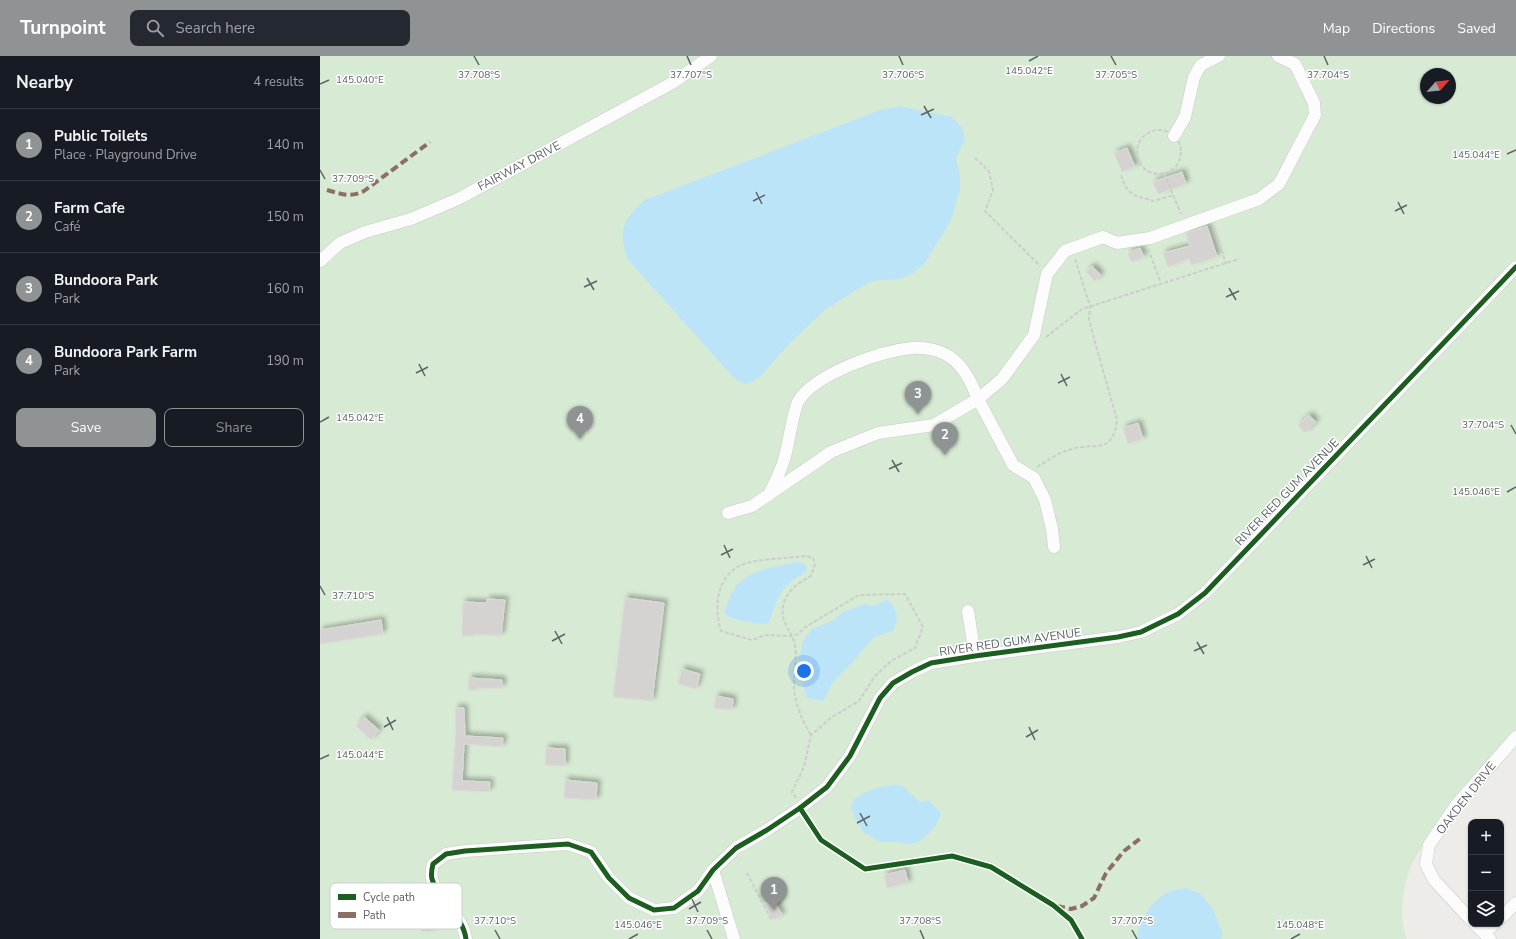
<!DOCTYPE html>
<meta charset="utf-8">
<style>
:root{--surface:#171b24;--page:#242831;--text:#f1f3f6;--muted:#9ea1a6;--line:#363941;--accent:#909394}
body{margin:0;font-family:"Nunito Sans",sans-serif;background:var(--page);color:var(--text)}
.controls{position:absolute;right:12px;bottom:12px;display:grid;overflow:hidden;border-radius:8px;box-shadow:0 1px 3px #0004}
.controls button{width:36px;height:36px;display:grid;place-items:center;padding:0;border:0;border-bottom:1px solid var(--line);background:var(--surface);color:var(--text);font:20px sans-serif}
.compass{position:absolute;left:1100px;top:12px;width:36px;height:36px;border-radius:50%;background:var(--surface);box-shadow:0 1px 3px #0004;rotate:63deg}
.you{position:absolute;left:484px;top:615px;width:14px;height:14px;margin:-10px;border:3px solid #fff;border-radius:50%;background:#1a73e8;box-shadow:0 0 0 6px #1a73e833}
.badge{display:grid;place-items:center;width:26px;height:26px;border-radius:50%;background:var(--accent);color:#fff;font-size:13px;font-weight:700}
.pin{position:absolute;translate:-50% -33px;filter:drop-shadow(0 1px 2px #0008)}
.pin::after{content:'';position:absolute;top:21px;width:14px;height:12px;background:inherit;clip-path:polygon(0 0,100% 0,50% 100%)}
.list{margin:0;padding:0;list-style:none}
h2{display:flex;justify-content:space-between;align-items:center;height:52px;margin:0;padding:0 16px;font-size:17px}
h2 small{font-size:13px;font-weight:400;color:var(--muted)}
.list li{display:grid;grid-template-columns:26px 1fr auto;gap:12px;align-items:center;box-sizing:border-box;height:72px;padding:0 16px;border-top:1px solid var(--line)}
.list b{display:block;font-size:15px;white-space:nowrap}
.list p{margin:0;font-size:13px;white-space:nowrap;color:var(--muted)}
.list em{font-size:13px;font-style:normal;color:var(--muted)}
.actions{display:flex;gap:8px;padding:12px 16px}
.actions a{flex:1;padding:9px 0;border:1px solid var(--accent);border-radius:8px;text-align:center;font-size:14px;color:var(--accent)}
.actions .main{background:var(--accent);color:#fff}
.icon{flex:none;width:22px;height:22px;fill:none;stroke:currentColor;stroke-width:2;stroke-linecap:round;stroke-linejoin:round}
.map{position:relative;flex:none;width:1196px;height:883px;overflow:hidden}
header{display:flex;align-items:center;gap:24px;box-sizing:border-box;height:56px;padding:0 20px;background:var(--accent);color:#fff}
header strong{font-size:19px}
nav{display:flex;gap:22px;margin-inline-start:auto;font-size:14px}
.search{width:280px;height:36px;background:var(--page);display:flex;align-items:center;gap:10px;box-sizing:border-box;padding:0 14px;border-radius:8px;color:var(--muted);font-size:15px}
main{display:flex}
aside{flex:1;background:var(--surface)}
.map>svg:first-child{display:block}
</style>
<header>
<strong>Turnpoint</strong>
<div class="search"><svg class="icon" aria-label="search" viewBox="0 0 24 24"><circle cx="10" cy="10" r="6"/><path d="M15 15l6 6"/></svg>Search here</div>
<nav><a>Map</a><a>Directions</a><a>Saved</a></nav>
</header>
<main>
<aside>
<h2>Nearby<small>4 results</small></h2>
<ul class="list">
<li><span class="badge">1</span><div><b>Public Toilets</b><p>Place · Playground Drive</p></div><em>140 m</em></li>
<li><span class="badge">2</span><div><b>Farm Cafe</b><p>Café</p></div><em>150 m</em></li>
<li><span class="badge">3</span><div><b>Bundoora Park</b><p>Park</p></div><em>160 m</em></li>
<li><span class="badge">4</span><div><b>Bundoora Park Farm</b><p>Park</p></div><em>190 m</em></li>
</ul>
<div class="actions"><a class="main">Save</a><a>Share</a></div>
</aside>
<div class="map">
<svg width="1196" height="883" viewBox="0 0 1196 883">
<defs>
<filter id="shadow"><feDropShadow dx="3.5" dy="-3.5" stdDeviation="2" flood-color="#0004"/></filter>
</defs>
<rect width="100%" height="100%" fill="#eeece8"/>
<path fill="#d7ead3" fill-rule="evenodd" d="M0,0H1196V674C1168,701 1144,731 1122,763C1112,777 1101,791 1093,806C1083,826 1078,863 1087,883H0ZM1106,18H1130V42H1106Z"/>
<g fill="#bce4f8">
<path d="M579,50L632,61L642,72L645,83L636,102L640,120V134L631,164L605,207L593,217L580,223L551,225L506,253L470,287L441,320L432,326L425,328L415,323L308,204C297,176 303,163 325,144L560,54Z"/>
<path d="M479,506L485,508L487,514C483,519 477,521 472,525C459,534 454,552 449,566L447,568C435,567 412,565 404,557C407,548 413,532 420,526C433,513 462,509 479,506Z"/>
<path d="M566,544H569C577,556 580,561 573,575L554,581L529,610L513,626L503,645L487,642L481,621L479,603L483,585L492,573L514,564L523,556L544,548L553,550Z"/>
<path d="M573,729L583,730L600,746L608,744L621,756V758L615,771L600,785L589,788L577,786H561L543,776L531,753C532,735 559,732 573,729Z"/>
<path d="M866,832L881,838L893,853L903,879L900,883H817C819,865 831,845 848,836C853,834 861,833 866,832Z"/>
</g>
<g fill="#d4d3d1" stroke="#dedbd8" filter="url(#shadow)">
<path d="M807,92L815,111L802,116L794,97Z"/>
<path d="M862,116L866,128L838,138L833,126Z"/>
<path d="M887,170L897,201L871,209L869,203L848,211L843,197L870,190L866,177Z"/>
<path d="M820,192L824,201L811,206L808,197Z"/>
<path d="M772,210L781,219L775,225L766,216Z"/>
<path d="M989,359L996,366L985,377L978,369Z"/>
<path d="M818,367L823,383L808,388L803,372Z"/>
<path d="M305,542L344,547L332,645L293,641Z"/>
<path d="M167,543L185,544L181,580L155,578V580H142L143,546L167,547Z"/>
<path d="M61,564L63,578L0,588V574Z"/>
<path d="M362,613L380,618L376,633L358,628Z"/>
<path d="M149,622L182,624V632H157V634H148Z"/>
<path d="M396,640L413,643L412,654L394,652Z"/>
<path d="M135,652H144L145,680L183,682L182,691L144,688L142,725L170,726L169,736L132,734L136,672Z"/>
<path d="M44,661L59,674L51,684L36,670Z"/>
<path d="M226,692L245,693V710L225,709Z"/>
<path d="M245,724L277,727L276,744L244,742Z"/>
<path d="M585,814L588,827L567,832L564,819Z"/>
<path d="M454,844L462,859L453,864L445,849Z"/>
<path d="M111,865L112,875L102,876L101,866Z"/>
</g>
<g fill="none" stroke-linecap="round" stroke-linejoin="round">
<g stroke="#c9c9c9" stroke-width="13">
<g id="minor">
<path d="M854,80L865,61L874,21L881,9L899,0"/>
<path d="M0,205L20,187L45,176L91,163L138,143L352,27L391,0"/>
<path d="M408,457L432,450L511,396L558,377L614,369L658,343C652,328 644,310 630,301C620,294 605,291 592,292C561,295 497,317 479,344C473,353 469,387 465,400C462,413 455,426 449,439"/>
<path d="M734,491L732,473L725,444L714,422L693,409L658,343L682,323L714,279L727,218L745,195L783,181L797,187L830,182L939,143L959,128L995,59L994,47L975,8L958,0"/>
<path d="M648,555L655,600"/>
<path d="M393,814L414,883"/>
<path d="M1181,862L1196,847"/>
<path d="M1151,864L1114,824L1106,808L1109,789L1137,748L1196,681"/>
<path d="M1155,868L1170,883"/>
<path d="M1164,877L1174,868"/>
<path d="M146,883C143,859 118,845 112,823C111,819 112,812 113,808L126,798L145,795L248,788L271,796L289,822L309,842L334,854L354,852L378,835L393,814L416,792L447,774L480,752L507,731L530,700L560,642L573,627L592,616L611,607L655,600L798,581L821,576L858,558L885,537L1196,211"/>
</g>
</g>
<g stroke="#cacfcb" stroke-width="2" stroke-dasharray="4 2" stroke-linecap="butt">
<circle cx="839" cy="96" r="22"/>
<path d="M655,102L669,115L673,134L665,155L720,210"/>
<path d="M844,117L861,158"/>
<path d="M801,119L805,130L810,136L816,140L834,145L853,139"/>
<path d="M894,171L906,208"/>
<path d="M828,193L841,227"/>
<path d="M726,281L762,253L919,203"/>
<path d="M717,411C729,404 739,396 752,393C776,386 793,399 797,364L773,279L769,263L770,250L755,203"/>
<path d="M476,742L472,736L484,711L491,679L512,661L539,645L555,620L571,605L595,592L603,571L585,538L539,539L484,572L478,578L472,580L445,579L432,584L401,575C394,552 396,523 419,510C431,503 470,502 486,500L493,502L495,508L491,520C479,526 466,535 463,550C460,568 472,574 475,590C477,600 474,613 474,624C473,643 481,663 491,679"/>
<path d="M427,817L452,865"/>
</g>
<use href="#minor" stroke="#fcfcfc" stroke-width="12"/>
<g stroke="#8d6e63" stroke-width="4" stroke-dasharray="8 4" stroke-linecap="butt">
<path d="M7,134C22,138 29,142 44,135L110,86"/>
<path d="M737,850L751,853L762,850L774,842L786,817L804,795L821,782"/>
</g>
<g stroke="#fff" stroke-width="8">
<g id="cycleway">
<path d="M480,752L501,784L545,813L632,800L671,811L733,849L751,864L762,883"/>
<path d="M146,883C143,859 118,845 112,823C111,819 112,812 113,808L126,798L145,795L248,788L271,796L289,822L309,842L334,854L354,852L378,835L393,814L416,792L447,774L480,752L507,731L530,700L560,642L573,627L592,616L611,607L655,600L798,581L821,576L858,558L885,537L1196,211"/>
</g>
</g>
<use href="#cycleway" stroke="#1b5e20" stroke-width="5"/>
</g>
<path fill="none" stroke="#5d6367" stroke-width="1.5" d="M154,0L159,9M367,0L371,9M579,0L583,9M791,0L796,9M1004,0L1008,9M709,5L718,0M0,28L9,24M604,50L611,62M601,59L614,53M1187,98L1196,94M0,114L5,123M436,136L442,148M433,145L445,139M1078,146L1084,158M1075,155L1087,149M267,222L274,234M264,231L277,225M909,232L916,244M906,241L919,235M99,308L105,320M96,317L108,311M741,318L747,330M738,327L750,321M0,366L9,361M1191,369L1196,378M572,404L579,416M569,413L582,407M1187,436L1196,431M404,489L410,502M401,499L413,493M1046,500L1052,512M1043,509L1055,503M0,530L5,539M235,575L242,588M232,585L245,578M877,586L884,598M874,595L887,589M67,661L73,674M64,671L76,664M709,671L715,684M706,681L718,674M0,703L9,699M540,757L547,770M537,767L550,760M372,843L378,856M369,853L381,846M175,874L180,883M387,874L392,883M600,874L604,883M812,874L817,883M309,883L318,878M971,883L980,878"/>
<g text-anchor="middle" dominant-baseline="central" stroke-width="3" stroke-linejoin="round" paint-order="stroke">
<g font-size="12" fill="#5d6367" stroke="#fff">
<text transform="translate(199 110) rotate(-28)">FAIRWAY DRIVE</text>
<text transform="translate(967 436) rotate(-46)">RIVER RED GUM AVENUE</text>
<text transform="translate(690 586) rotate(-8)">RIVER RED GUM AVENUE</text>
<text transform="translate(1146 742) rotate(-52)">OAKDEN DRIVE</text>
</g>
</g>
<rect x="10" y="827" width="132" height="46" rx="6" fill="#fff" stroke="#ced0d1" stroke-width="1"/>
<rect x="18" y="838" width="18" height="6" fill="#1b5e20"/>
<rect x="18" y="856" width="18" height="6" fill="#8d6e63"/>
<g font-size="11" fill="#5d6367">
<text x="43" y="845">Cycle path</text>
<text x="43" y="863">Path</text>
</g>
<g font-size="10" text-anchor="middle" fill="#5d6367" stroke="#fff" stroke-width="3" stroke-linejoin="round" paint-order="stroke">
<text x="709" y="18">145.042°E</text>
<text x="159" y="22">37.708°S</text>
<text x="371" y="22">37.707°S</text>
<text x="583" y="22">37.706°S</text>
<text x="796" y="22">37.705°S</text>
<text x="1008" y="22">37.704°S</text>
<text x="40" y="27">145.040°E</text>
<text x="1156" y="102">145.044°E</text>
<text x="33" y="126">37.709°S</text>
<text x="40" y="365">145.042°E</text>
<text x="1163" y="372">37.704°S</text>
<text x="1156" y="439">145.046°E</text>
<text x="33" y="543">37.710°S</text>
<text x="40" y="702">145.044°E</text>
<text x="175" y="868">37.710°S</text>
<text x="387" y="868">37.709°S</text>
<text x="600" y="868">37.708°S</text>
<text x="812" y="868">37.707°S</text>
<text x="318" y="872">145.046°E</text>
<text x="980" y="872">145.048°E</text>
</g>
</svg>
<div class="controls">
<button>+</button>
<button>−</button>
<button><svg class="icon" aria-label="layers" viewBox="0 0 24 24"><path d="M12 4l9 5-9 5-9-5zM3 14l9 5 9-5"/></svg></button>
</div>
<svg class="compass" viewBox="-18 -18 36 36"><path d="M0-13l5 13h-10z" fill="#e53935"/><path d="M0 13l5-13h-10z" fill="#9ea1a6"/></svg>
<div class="you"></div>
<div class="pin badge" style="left:454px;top:854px">1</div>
<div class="pin badge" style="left:625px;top:399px">2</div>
<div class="pin badge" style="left:598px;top:358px">3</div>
<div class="pin badge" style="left:260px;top:383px">4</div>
</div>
</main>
